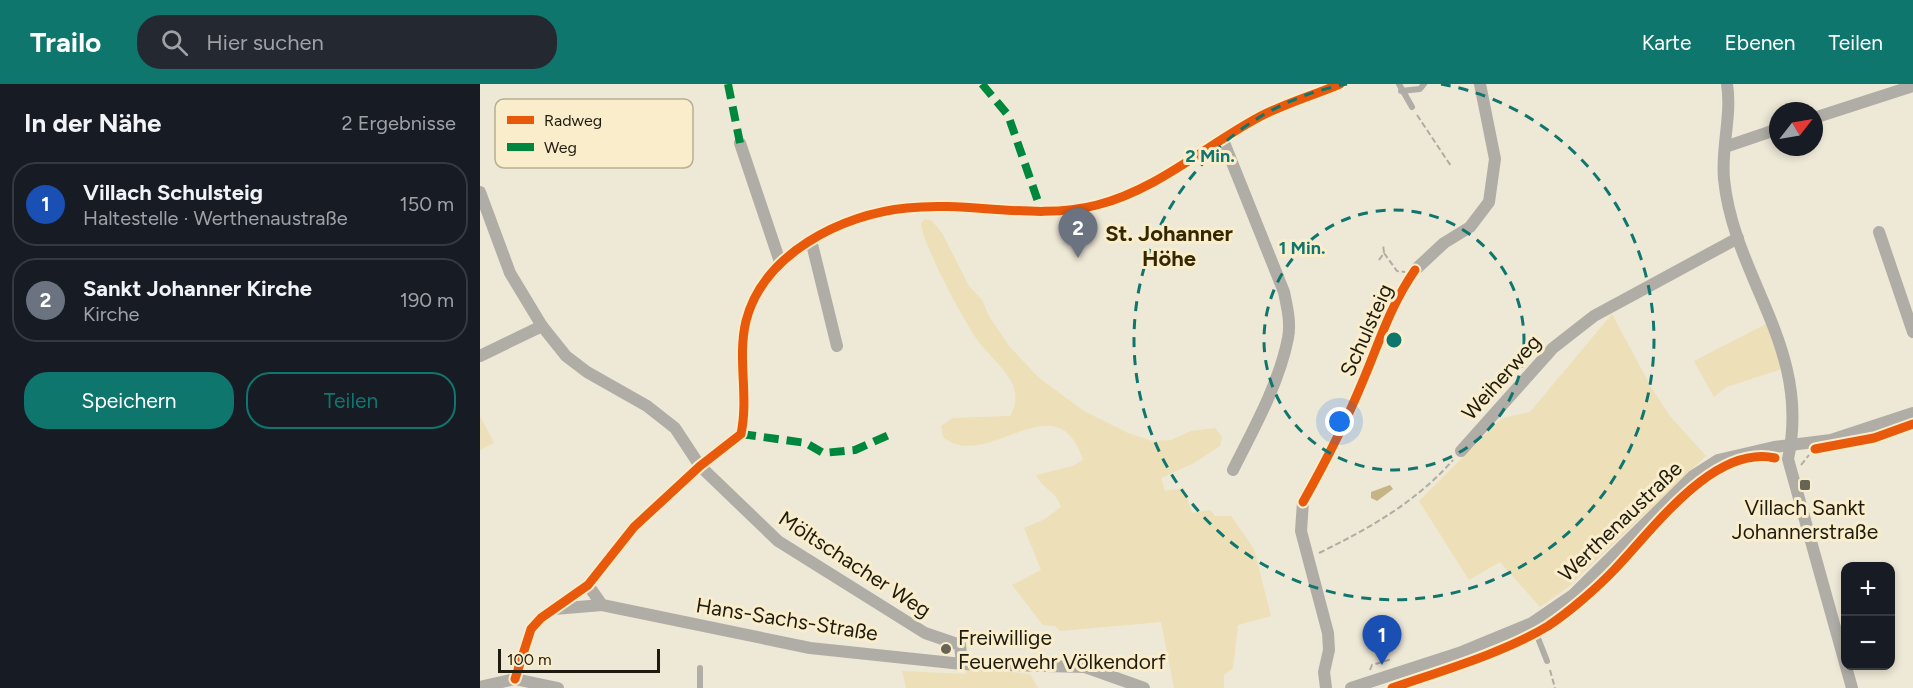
<!DOCTYPE html>
<html lang="de">
<meta charset="utf-8">
<style>
:root{--surface:#171b24;--page:#242831;--text:#f1f3f6;--muted:#9ea1a6;--line:#363941;--accent:#0f766e}
body{margin:0;font-family:Figtree,sans-serif;background:var(--page);color:var(--text)}
.controls{position:absolute;right:18px;bottom:18px;display:grid;overflow:hidden;border-radius:12px;box-shadow:0 3px 9px #0003}
.controls button{width:54px;height:54px;display:grid;place-items:center;padding:0;border:0;border-bottom:2px solid var(--line);background:var(--surface);color:var(--text);font:30px sans-serif}
.compass{position:absolute;left:1289px;top:18px;width:54px;height:54px;border-radius:50%;background:var(--surface);box-shadow:0 3px 9px #0003;rotate:59deg}
.scale{position:absolute;left:18px;bottom:15px;width:162px;box-sizing:border-box;padding-left:6px;border:3px solid #1f1b0f;border-top:0;font-size:16px;line-height:21px;white-space:nowrap;color:#1f1b0f;-webkit-text-stroke:4px #f9edcb;paint-order:stroke}
.you{position:absolute;left:860px;top:338px;width:21px;height:21px;margin:-15px;border:4px solid #fff;border-radius:50%;background:#1a73e8;box-shadow:0 0 0 9px #1a73e833}
.badge{display:grid;place-items:center;width:39px;height:39px;border-radius:50%;background:var(--accent);color:#fff;font-size:20px;font-weight:700}
.pin{position:absolute;translate:-50% -50px;filter:drop-shadow(0 2px 3px #0008)}
.pin::after{content:'';position:absolute;top:32px;width:21px;height:18px;background:inherit;clip-path:polygon(0 0,100% 0,50% 100%)}
.list{margin:0;padding:0;list-style:none}
h2{display:flex;justify-content:space-between;align-items:center;height:78px;margin:0;padding:0 24px;font-size:26px}
h2 small{font-size:20px;font-weight:400;color:var(--muted)}
.list li{display:grid;grid-template-columns:39px 1fr auto;gap:18px;align-items:center;box-sizing:border-box;height:84px;margin:0 12px 12px;padding:0 12px;border:2px solid var(--line);border-radius:24px}
.list b{display:block;font-size:22px;white-space:nowrap}
.list p{margin:0;font-size:20px;white-space:nowrap;color:var(--muted)}
.list em{font-size:20px;font-style:normal;color:var(--muted)}
.actions{display:flex;gap:12px;padding:18px 24px}
.actions a{flex:1;padding:14px 0;border:2px solid var(--accent);border-radius:24px;text-align:center;font-size:21px;color:var(--accent)}
.actions .main{background:var(--accent);color:#fff}
.icon{flex:none;width:33px;height:33px;fill:none;stroke:currentColor;stroke-width:2;stroke-linecap:round;stroke-linejoin:round}
.map{position:relative;flex:none;width:1433px;height:604px;overflow:hidden}
header{display:flex;align-items:center;gap:36px;box-sizing:border-box;height:84px;padding:0 30px;background:var(--accent);color:#fff}
header strong{font-size:28px}
nav{display:flex;gap:33px;margin-inline-start:auto;font-size:21px}
.search{width:420px;height:54px;background:var(--page);display:flex;align-items:center;gap:15px;box-sizing:border-box;padding:0 21px;border-radius:24px;color:var(--muted);font-size:22px}
main{display:flex}
aside{flex:1;background:var(--surface)}
.map>svg:first-child{display:block}
</style>
<header>
<strong>Trailo</strong>
<div class="search"><svg class="icon" aria-label="search" viewBox="0 0 24 24"><circle cx="10" cy="10" r="6"/><path d="M15 15l6 6"/></svg>Hier suchen</div>
<nav><a>Karte</a><a>Ebenen</a><a>Teilen</a></nav>
</header>
<main>
<aside>
<h2>In der Nähe<small>2 Ergebnisse</small></h2>
<ul class="list">
<li><span class="badge" style="background:#1a4fb4">1</span><div><b>Villach Schulsteig</b><p>Haltestelle · Werthenaustraße</p></div><em>150 m</em></li>
<li><span class="badge" style="background:#6b7280">2</span><div><b>Sankt Johanner Kirche</b><p>Kirche</p></div><em>190 m</em></li>
</ul>
<div class="actions"><a class="main">Speichern</a><a>Teilen</a></div>
</aside>
<div class="map">
<svg width="1433" height="604" viewBox="0 0 1433 604">
<rect width="100%" height="100%" fill="#eee8d6"/>
<g fill="#eddfb7">
<path d="M445,135L452,137L462,149L489,202L502,216L510,234L530,263L559,294L604,327L648,349L672,357L691,356L711,347L735,344L742,353L740,362L714,379L681,394L685,407L704,404L712,429L730,426L735,432H751L774,465L791,532L758,541L753,584L744,591V604H694L681,538L580,547L575,542L563,541L532,501L561,486L544,444L565,435L581,423C576,407 563,405 556,391L593,382L603,376C577,294 507,390 463,353L461,342L473,334L530,332C537,322 537,307 531,297C522,281 506,269 496,254C483,235 442,159 441,139Z"/>
<path d="M1132,230L1171,303L1190,332L1226,372L1087,504L1060,523L1020,478L989,496L939,417L1022,334L1050,328Z"/>
<path d="M1286,240L1302,285L1246,303L1234,313L1214,277Z"/>
<path d="M0,332L14,359L0,366Z"/>
<path d="M487,584L550,590L558,604H426L422,587L486,590Z"/>
</g>
<path fill="#c5b484" d="M910,401L913,405L897,417L891,414V408Z"/>
<g fill="none" stroke-linecap="round" stroke-linejoin="round">
<g stroke="#afaca3" stroke-width="2" stroke-dasharray="6 3" stroke-linecap="butt">
<path d="M937,31L971,82"/>
<path d="M904,169L917,187L925,188"/>
<path d="M899,176L904,169L903,160"/>
<path d="M1321,381L1329,371"/>
<path d="M839,469C890,444 936,418 973,376"/>
<path d="M890,586L892,581L912,575"/>
<path d="M1070,586L1075,604"/>
</g>
<g stroke="#b0ada6" stroke-width="6">
<path d="M919,0L932,23"/>
<path d="M921,7L940,5L944,0"/>
<path d="M1052,539L1067,577"/>
<path d="M220,604V584"/>
</g>
<g stroke="#b0ada6" stroke-width="12">
<path d="M1247,0C1252,32 1241,63 1244,95C1254,195 1332,264 1308,375L1372,604"/>
<path d="M1334,34L1433,2"/>
<path d="M743,56L804,208C807,223 811,238 808,254C799,300 774,344 753,386"/>
<path d="M260,59L300,178"/>
<path d="M1245,63L1298,45"/>
<path d="M0,108L30,189L62,242L86,272L107,288L167,322L195,344L220,382L298,457L445,549L480,561L482,580"/>
<path d="M1399,148L1433,248"/>
<path d="M331,156L357,262"/>
<path d="M935,186L964,159L990,143L1009,118L1015,75L1000,0"/>
<path d="M0,272L62,242"/>
<path d="M981,367L1073,264L1114,232L1258,154"/>
<path d="M823,418L821,447L848,549L849,566L844,588L846,604"/>
<path d="M108,501L122,521L330,564L482,580L605,583L664,604"/>
<path d="M74,525L122,521"/>
<path d="M35,595L51,545L61,534L108,501L154,443L220,382L261,350C269,312 257,274 266,237C283,170 362,130 427,124C490,117 556,137 617,121C679,105 726,61 781,32C806,19 834,11 860,0"/>
<path d="M0,603L35,595L78,604"/>
<path d="M871,604L979,569L1052,539L1093,511L1213,392L1238,376L1294,363L1351,356L1433,329"/>
</g>
<g stroke="#00873e" stroke-width="8" stroke-dasharray="15 8" stroke-linecap="butt">
<path d="M248,0L260,59"/>
<path d="M502,0L528,31L561,126"/>
<path d="M261,350L326,359L343,369L375,366L411,350"/>
</g>
<g stroke="#f9edcb" stroke-width="13">
<g id="cycleway">
<path d="M1335,365L1394,354L1433,340"/>
<path d="M823,418C845,379 865,340 882,299C900,257 909,224 935,186"/>
<path d="M35,595L51,545L61,534L108,501L154,443L220,382L261,350C269,312 257,274 266,237C283,170 362,130 427,124C490,117 556,137 617,121C679,105 726,61 781,32C806,19 834,11 860,0"/>
<path d="M912,604C961,587 1024,569 1068,542C1089,528 1117,504 1134,486C1172,447 1233,360 1295,374"/>
</g>
</g>
<use href="#cycleway" stroke="#e8590c" stroke-width="9"/>
</g>
<g fill="none" stroke="#0f766e" stroke-width="3" stroke-dasharray="10 8">
<circle cx="914" cy="256" r="130"/>
<path d="M961 0A260 260 0 1 1 867 0"/>
</g>
<g fill="#676355" stroke="#f9edcb" stroke-width="2">
<rect x="1319" y="395" width="12" height="12" rx="3"/>
<circle cx="466" cy="565" r="6"/>
</g>
<g text-anchor="middle" dominant-baseline="central" stroke-width="6" stroke-linejoin="round" paint-order="stroke">
<g font-size="21" fill="#1f1b0f" stroke="#f9edcb">
<text transform="translate(886 246) rotate(-66)">Schulsteig</text>
<text transform="translate(1021 293) rotate(-48)">Weiherweg</text>
<text transform="translate(1140 437) rotate(-44)">Werthenaustraße</text>
<text transform="translate(375 480) rotate(33)">Möltschacher Weg</text>
<text transform="translate(307 535) rotate(9)">Hans-Sachs-Straße</text>
</g>
<g font-size="21" fill="#1f1b0f" stroke="#f9edcb">
<text x="1325" y="423">Villach Sankt<tspan x="1325" dy="24">Johannerstraße</tspan></text>
<text x="478" y="553" text-anchor="start">Freiwillige<tspan x="478" dy="24">Feuerwehr Völkendorf</tspan></text>
</g>
<g font-size="22" font-weight="bold" fill="#352800" stroke="#f9edcb">
<text x="689" y="149">St. Johanner<tspan x="689" dy="25">Höhe</tspan></text>
</g>
</g>
<rect x="15" y="15" width="198" height="69" rx="9" fill="#f9edcb" stroke="#b8ae93" stroke-width="1.5"/>
<rect x="27" y="32" width="27" height="8" fill="#e8590c"/>
<rect x="27" y="59" width="27" height="8" fill="#00873e"/>
<g font-size="16" fill="#1f1b0f">
<text x="64" y="42">Radweg</text>
<text x="64" y="69">Weg</text>
</g>
<circle cx="914" cy="256" r="9" fill="#0f766e" stroke="#f9edcb" stroke-width="3"/>
<g font-size="18" text-anchor="middle" font-weight="bold" fill="#0f766e" stroke="#f9edcb" stroke-width="6" stroke-linejoin="round" paint-order="stroke">
<text x="730" y="78">2 Min.</text>
<text x="822" y="170">1 Min.</text>
</g>
</svg>
<div class="controls">
<button>+</button>
<button>−</button>
</div>
<svg class="compass" viewBox="-18 -18 36 36"><path d="M0-13l5 13h-10z" fill="#e53935"/><path d="M0 13l5-13h-10z" fill="#9ea1a6"/></svg>
<div class="scale">100 m</div>
<div class="you"></div>
<div class="pin badge" style="left:902px;top:581px;background:#1a4fb4">1</div>
<div class="pin badge" style="left:598px;top:174px;background:#6b7280">2</div>
</div>
</main>
